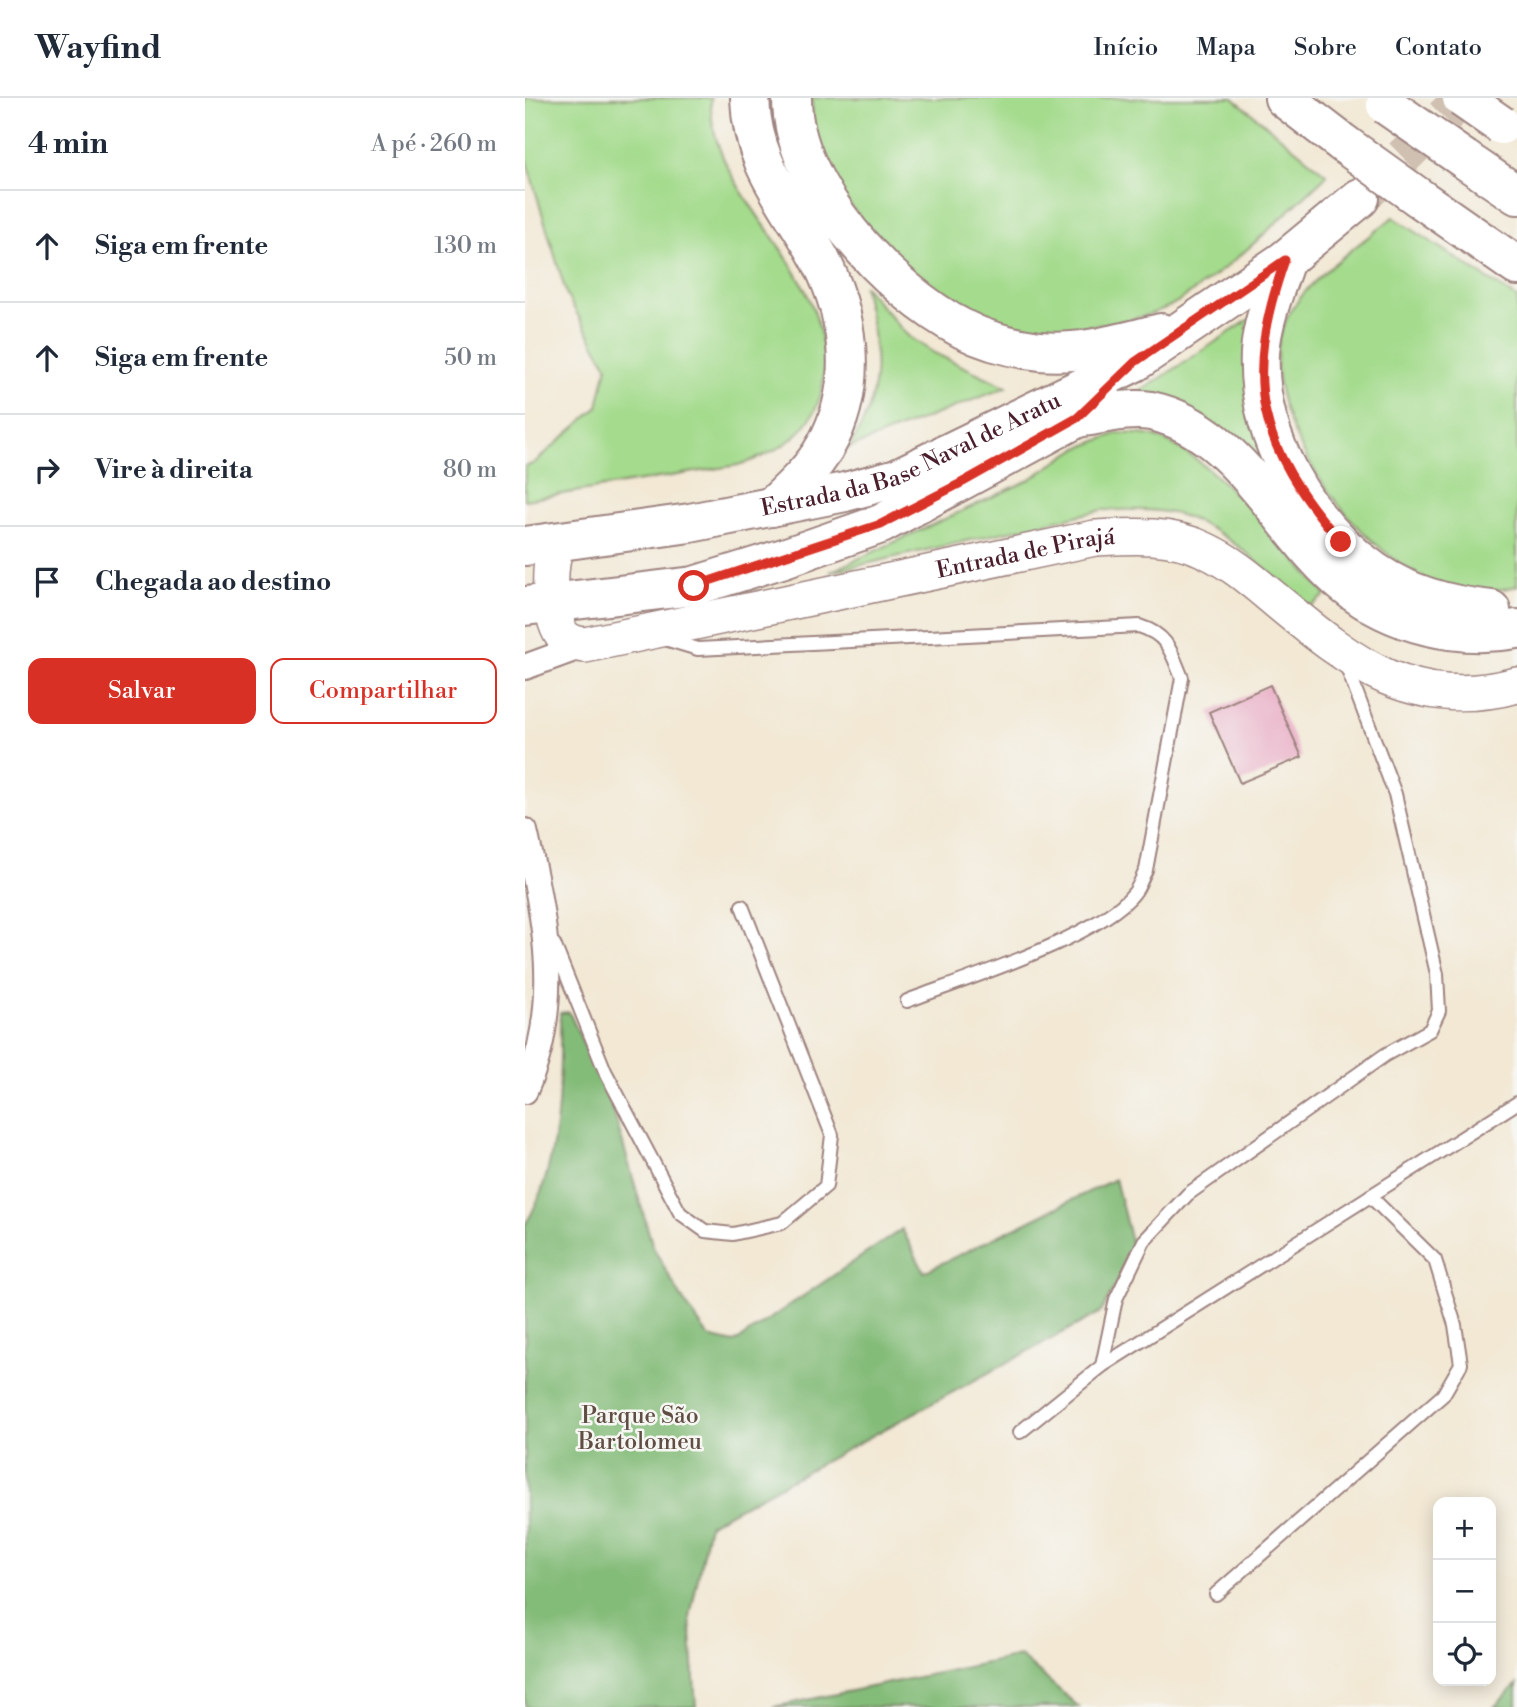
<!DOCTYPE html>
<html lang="pt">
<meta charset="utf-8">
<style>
:root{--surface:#fff;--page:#f6f6f7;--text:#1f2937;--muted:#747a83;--line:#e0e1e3;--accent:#d93025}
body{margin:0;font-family:"Libre Bodoni",serif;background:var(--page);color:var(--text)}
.controls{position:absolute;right:21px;bottom:21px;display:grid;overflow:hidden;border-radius:14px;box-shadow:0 4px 18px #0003}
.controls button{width:63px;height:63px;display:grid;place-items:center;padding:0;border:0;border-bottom:2px solid var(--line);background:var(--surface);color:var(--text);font:35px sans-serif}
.stop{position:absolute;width:21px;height:21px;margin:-16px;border:5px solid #d93025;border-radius:50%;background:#fff}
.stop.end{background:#d93025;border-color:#fff;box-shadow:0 2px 7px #0008}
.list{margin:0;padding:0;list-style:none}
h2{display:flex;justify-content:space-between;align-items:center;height:91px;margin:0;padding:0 28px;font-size:30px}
h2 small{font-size:23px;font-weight:400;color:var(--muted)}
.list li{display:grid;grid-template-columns:46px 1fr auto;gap:21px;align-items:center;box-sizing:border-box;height:112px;padding:0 28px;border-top:2px solid var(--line)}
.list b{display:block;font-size:26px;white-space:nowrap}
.list em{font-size:23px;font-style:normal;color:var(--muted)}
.actions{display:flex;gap:14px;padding:21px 28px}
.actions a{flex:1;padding:16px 0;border:2px solid var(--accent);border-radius:14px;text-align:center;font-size:24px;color:var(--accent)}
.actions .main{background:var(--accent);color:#fff}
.icon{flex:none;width:38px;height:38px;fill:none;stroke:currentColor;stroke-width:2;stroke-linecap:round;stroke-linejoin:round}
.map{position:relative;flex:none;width:992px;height:1609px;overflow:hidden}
header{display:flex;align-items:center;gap:42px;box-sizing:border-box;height:98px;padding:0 35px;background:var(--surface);border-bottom:2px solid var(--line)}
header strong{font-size:33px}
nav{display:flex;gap:38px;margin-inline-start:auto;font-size:24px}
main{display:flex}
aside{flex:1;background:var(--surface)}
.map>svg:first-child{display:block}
</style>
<header>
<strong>Wayfind</strong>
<nav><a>Início</a><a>Mapa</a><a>Sobre</a><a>Contato</a></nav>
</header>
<main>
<aside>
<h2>4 min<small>A pé · 260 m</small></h2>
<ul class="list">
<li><svg class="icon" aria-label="ahead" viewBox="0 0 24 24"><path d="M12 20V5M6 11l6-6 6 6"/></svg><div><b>Siga em frente</b></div><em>130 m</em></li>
<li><svg class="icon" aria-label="ahead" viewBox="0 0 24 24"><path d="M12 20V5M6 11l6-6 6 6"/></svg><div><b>Siga em frente</b></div><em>50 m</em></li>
<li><svg class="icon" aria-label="right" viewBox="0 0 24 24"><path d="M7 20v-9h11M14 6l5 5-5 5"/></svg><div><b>Vire à direita</b></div><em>80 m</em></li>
<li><svg class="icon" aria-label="arrive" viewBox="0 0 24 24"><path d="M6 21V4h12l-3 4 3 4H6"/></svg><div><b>Chegada ao destino</b></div></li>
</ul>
<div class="actions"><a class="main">Salvar</a><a>Compartilhar</a></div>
</aside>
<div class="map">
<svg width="992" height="1609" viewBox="0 0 992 1609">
<rect width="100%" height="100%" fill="#f6f6f2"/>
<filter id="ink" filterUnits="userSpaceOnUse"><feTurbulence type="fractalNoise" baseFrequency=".0143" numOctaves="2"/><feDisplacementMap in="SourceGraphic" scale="14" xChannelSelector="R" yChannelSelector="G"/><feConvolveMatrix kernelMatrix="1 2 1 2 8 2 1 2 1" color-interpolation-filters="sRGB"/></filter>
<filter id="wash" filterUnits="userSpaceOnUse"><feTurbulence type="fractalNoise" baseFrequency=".00686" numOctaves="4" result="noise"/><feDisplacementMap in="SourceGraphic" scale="28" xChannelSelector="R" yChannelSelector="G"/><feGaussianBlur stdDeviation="1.57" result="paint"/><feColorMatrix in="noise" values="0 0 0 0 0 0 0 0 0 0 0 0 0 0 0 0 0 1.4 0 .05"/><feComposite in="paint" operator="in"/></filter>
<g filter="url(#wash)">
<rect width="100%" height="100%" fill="#f2e8d4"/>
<g fill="#a4db8d" stroke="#777d5c" stroke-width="2">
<path d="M0,0H186C182,104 312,165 298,285C292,331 255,355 213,367L0,402V368L8,366L73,309L82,268L42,198L0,58Z"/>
<path d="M287,0H708L802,77C754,122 708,169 652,204C631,217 596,224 571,227C477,239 423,218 360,147C317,99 287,69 287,0Z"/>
<path d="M868,119L992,200V488C965,495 940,495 914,486C833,459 719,307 761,222C782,179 833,149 868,119Z"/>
<path d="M338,187L382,237L409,255L482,289L324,350C361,292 353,251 338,187Z"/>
<path d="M734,215L747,371L601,303Z"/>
<path d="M593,335C605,336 620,335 631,339C690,359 759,451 801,497L784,510C746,477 708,435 658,418C632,410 604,412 577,412L305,474L502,383L551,351Z"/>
</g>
<g fill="#83bb78" stroke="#666d52" stroke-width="2">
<path d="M44,914L87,1008L128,1149L156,1199L184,1239L209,1245L377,1131L399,1174L590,1081L609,1155L576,1214L184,1426L165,1519L171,1609H0V1127C36,1070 36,980 35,915Z"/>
<path d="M495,1558L554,1609H248Z"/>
<path d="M992,1586V1609H969Z"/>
</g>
<g id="blocks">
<path fill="#e7a1be" d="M745,587L777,659L715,685L684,614Z"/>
</g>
</g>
<g filter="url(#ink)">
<use href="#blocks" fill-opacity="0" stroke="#9e8480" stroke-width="2"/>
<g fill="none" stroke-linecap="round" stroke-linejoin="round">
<path stroke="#d0c0b2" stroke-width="38" stroke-dasharray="38 19" stroke-linecap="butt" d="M837,99L938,0"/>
<g stroke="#9e8480" stroke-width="16">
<g id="lane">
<path d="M140,541L173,551L614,528C643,537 646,553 657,580L621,772C617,779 614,789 609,795C575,839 437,882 382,903"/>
<path d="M29,846L80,973L155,1115L180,1133L208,1136L257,1125L301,1088L307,1037L217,808"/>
<path d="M577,1268L591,1201L619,1143L663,1096L860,957L905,932L914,913L912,876L870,696L821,567"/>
<path d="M495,1334L577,1268L992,1005"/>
<path d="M691,1496L918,1297L936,1266L930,1227L910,1162L845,1098"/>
</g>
</g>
<g stroke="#9e8480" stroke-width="28">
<g id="street">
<path d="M0,569L60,547"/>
<path d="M0,733C20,821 38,907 0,993"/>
</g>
</g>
<g stroke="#9e8480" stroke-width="38">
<g id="secondary">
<path id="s1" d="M34,444C21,461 24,524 39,539C46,545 52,546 60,547L570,440C607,438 645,435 680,452C708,465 730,485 753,504C829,567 889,614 992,587"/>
</g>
</g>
<g stroke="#9e8480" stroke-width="42">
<g id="primary">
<path d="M225,0C227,64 258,97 289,150C324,210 336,286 300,349C287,372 267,390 247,409"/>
<path d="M267,0C266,88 364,193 438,231C461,243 490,250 515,253C556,257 597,244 636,235"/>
<path d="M759,0L819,46"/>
<path d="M893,99L992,168"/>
<path d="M760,162C750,192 737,223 735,255C731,339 782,427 850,474C884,497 926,508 966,512"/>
<path d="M552,320C575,317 603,309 626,313C676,324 709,359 740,397C765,427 790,463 821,488C869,527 933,541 992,531"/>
<path id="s2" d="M0,448L165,425L320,394L372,380L610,264L760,162L835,100"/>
<path d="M0,508L169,488L259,460L356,426L552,320L576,297"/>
</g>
</g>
<g stroke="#9e8480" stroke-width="42">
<path id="highway" d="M939,61L992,97"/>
</g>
<use href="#lane" stroke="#fff" stroke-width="12"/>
<use href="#street" stroke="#fff" stroke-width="24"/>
<use href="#secondary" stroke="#fff" stroke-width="35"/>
<use href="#primary" stroke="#fff" stroke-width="38"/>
<use href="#highway" stroke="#fff" stroke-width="38"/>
<g stroke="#9e8480" stroke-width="42" stroke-linecap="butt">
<path id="primary-bridge" d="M819,46L893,99"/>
</g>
<g stroke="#9e8480" stroke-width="42" stroke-linecap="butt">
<g id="highway-bridge">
<path d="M937,0L976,27"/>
<path d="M861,7L939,61"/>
</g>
</g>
<use href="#primary-bridge" stroke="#fff" stroke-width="38"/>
<use href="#highway-bridge" stroke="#fff" stroke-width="38"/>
</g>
</g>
<g fill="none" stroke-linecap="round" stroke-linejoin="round" filter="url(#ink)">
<path stroke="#d93025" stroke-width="9" d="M169,488L356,426L438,384L552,320L610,264L760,162C717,284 732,347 816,444"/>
</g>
<g text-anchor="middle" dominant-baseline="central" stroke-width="5" stroke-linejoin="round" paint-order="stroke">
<g font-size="23" fill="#4a1f2b" stroke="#f6f6f2">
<text stroke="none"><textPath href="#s2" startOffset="399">Estrada da Base Naval de Aratu</textPath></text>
<text stroke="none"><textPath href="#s1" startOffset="572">Entrada de Pirajá</textPath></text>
</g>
<g font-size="23" fill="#604e44" stroke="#f6f6f2">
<text x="115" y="1318">Parque São<tspan x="115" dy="26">Bartolomeu</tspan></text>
</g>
</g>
</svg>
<div class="controls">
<button>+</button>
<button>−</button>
<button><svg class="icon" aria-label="locate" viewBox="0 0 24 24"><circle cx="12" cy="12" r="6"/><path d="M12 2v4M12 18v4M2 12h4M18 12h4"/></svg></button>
</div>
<div class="stop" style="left:169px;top:488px"></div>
<div class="stop end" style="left:816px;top:444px"></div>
</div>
</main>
